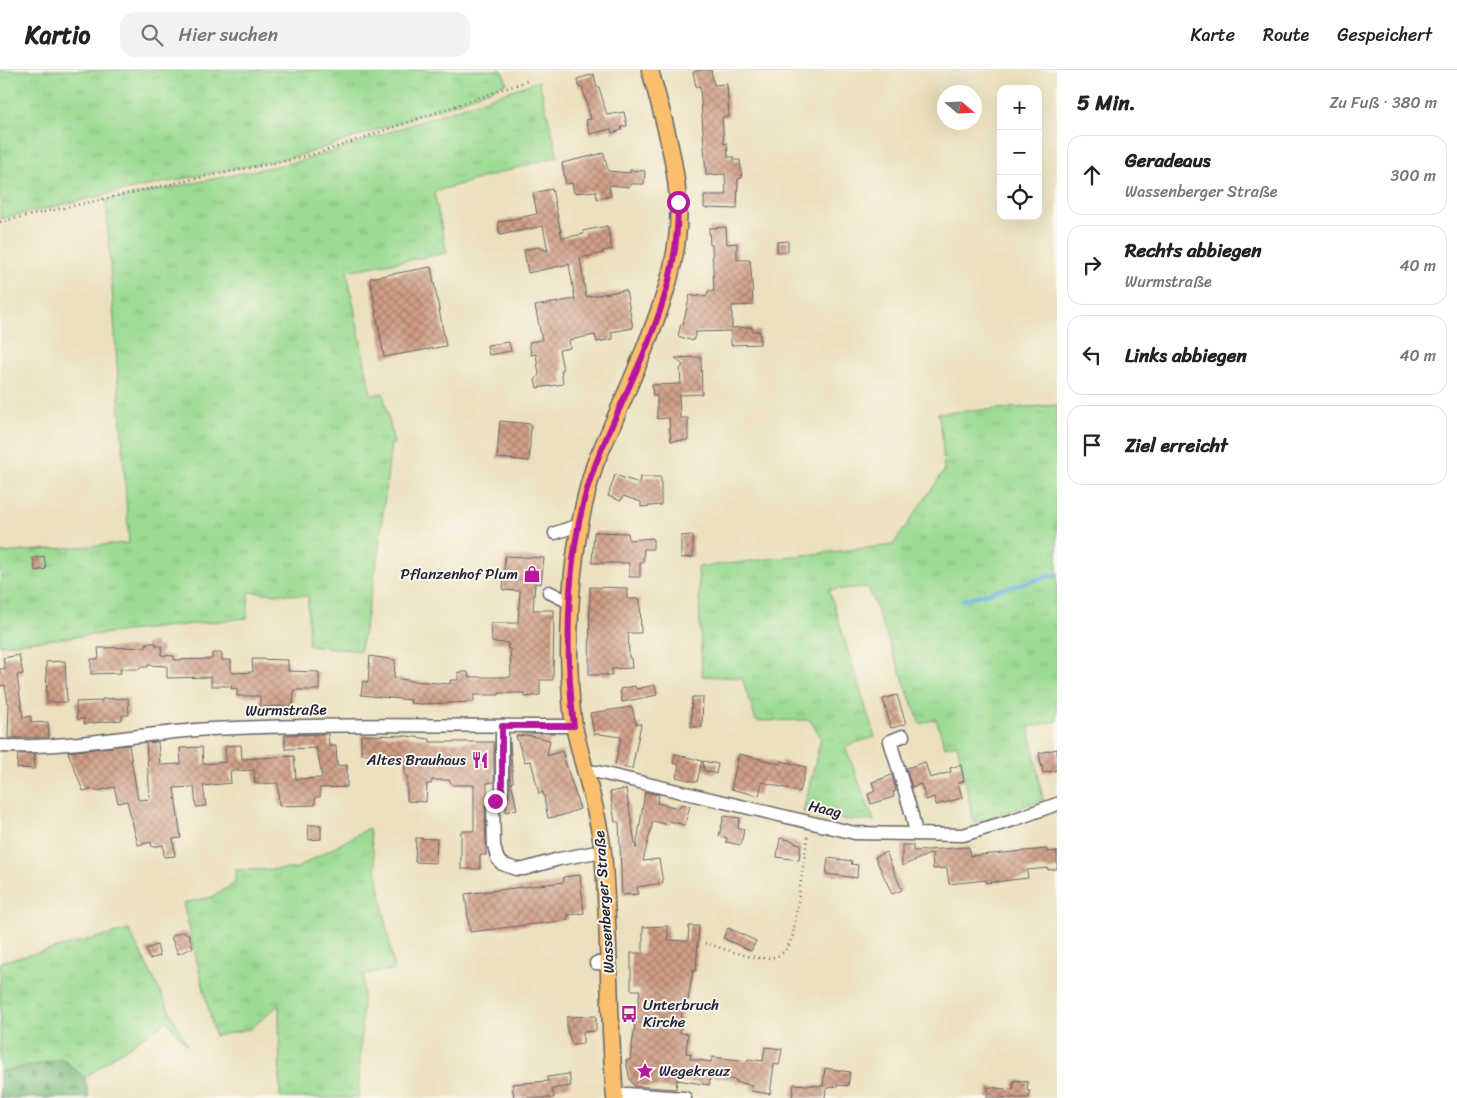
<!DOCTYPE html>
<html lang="de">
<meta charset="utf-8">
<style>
:root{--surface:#fff;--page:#f2f2f2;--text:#222;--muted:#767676;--line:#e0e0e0}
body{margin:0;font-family:Sriracha,sans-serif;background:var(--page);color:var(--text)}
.controls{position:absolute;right:15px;top:15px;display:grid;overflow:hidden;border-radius:10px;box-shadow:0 5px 20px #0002}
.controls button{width:45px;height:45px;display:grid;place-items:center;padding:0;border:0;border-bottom:1px solid var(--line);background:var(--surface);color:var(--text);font:25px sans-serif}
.compass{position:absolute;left:937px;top:15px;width:45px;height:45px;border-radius:50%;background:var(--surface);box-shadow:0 5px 20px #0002;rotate:109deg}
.stop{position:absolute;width:15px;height:15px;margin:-11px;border:4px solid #b5179e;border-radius:50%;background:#fff}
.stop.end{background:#b5179e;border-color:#fff;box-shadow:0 1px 5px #0008}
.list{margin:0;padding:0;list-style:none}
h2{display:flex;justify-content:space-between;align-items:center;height:65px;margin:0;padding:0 20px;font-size:21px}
h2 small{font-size:16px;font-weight:400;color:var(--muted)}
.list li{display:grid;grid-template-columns:32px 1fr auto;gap:15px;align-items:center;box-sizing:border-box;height:80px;margin:0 10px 10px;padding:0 10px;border:1px solid var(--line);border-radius:15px}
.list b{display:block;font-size:19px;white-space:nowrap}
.list p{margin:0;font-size:16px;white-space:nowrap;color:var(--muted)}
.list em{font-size:16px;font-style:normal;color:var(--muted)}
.icon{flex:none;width:28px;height:28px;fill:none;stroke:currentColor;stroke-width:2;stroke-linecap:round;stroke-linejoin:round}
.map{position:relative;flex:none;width:1057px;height:1028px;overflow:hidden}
header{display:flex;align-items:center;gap:30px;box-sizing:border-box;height:70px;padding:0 25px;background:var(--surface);border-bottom:1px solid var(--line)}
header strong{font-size:24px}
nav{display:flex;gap:28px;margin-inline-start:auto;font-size:18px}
.search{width:350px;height:45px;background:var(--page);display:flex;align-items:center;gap:12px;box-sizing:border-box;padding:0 18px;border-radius:15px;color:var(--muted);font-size:19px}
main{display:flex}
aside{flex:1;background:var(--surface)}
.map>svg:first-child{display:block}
</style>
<header>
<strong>Kartio</strong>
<div class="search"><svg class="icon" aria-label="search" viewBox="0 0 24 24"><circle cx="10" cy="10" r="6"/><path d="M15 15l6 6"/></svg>Hier suchen</div>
<nav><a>Karte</a><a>Route</a><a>Gespeichert</a></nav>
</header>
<main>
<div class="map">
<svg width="1057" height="1028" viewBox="0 0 1057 1028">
<defs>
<pattern id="grass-tufts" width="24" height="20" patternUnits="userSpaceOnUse" patternTransform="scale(1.25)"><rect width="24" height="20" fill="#9bdb92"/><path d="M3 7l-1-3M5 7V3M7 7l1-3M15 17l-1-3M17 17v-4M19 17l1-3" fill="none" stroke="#85bc7f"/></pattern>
<pattern id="forest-firs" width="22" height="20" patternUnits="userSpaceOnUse" patternTransform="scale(1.25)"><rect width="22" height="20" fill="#7cbb7c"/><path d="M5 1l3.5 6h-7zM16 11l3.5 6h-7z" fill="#659867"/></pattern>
<pattern id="building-cross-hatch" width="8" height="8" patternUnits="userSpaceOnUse" patternTransform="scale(1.25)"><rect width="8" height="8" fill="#cf9e85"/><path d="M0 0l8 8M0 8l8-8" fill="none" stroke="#a8806e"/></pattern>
</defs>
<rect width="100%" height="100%" fill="#fbf7ec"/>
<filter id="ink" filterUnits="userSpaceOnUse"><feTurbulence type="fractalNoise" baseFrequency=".02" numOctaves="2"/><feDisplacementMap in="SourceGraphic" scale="10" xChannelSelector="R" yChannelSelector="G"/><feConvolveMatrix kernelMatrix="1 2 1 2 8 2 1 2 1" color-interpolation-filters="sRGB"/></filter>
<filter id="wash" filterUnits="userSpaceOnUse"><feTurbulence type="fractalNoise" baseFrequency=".0096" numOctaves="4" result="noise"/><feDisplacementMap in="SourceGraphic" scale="20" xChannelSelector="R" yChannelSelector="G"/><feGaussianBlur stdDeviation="1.12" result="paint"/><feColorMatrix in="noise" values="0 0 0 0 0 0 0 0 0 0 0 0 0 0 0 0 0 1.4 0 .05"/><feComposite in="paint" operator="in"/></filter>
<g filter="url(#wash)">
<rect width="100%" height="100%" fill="#ebe0bd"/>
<g fill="url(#grass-tufts)" stroke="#5e7e66">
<path d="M0,0H502L507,13L451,35L302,85L127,120L0,149Z"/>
<path d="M539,11L558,86L434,122L447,183L347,201L371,325L383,323L394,373L391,374L378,486L360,581L308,575V526L249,522L247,548L0,575V483L129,473L106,131L300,91L328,83Z"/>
<path d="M1057,335V651L1029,657L1043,730L974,753L957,674L945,677L936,649L920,654L868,517L829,520L875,667L845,676L874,751L843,749L803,742L821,668L810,650L756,651L742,608L702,606L698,497L893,475L944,401L942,365L938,343Z"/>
<path d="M369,758L394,900L364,904L358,1028H280L279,935L250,959L215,966L183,833L212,827L235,813V800L295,799Z"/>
<path d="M129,860L187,975L167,951L117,984L85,1008L63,989L0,1002V892Z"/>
</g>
<path fill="url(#forest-firs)" stroke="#4f6e5c" d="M63,989L85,1008L89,1028H0V1002Z"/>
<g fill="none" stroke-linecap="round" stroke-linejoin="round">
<path stroke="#6fb2e4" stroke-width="4" d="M962,530L1057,504"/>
</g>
<g id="blocks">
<g fill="url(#building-cross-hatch)">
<path d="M701,0H711L714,15L727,14L729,47H722L724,74L727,73L728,87H734V90H740L742,108L738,109L737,139L704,138V125H726L725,104L706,105L700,16L696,17L693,2Z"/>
<path d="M594,4L597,18L599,17L607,45L624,42L627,56L621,57L622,60L612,63L611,59L590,64L586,50L591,49L582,17L579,18L577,9Z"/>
<path d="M604,83L608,101L630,103V100L645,101L644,114H630L629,117L609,115L611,126L597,129L596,121L574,123L572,113L566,114L562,93Z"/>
<path d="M552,119L562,168L584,164L583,161L607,156L612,179L603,181V183L580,188L586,227L626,220L633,258L611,262L613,269L597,272L595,265L569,270L570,278L559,280L563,300L561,301L563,314L537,318L535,310L539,305L536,284L531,285L529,272L542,270L535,236L575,229L569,194L528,203L524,180L538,177L548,181L543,156L500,165L498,152L537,144L533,123Z"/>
<path d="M726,157L727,174L737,173V190H750L752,212L753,235L732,236V258L752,257V261H760V274L731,275V261L696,262L693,271L678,266L681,254H683L690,225L698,227V225L706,227L708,221H714L712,175H710L709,158Z"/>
<path d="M788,171V182H777V172Z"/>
<path d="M431,197L446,276L384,287L370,208Z"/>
<path d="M509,272L511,281L489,285L487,275Z"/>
<path d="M701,287L702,324L679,325L680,348H688V370L671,371L669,348L657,349V326H653L652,315L681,314L680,299L683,295L675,288Z"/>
<path d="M500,351L531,354L529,391L497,388Z"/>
<path d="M615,405L639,413L640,407H661V435L641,437V432L623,426L621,431L608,426Z"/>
<path d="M594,462L628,463L629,470L653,468V479H644L643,493H640V507H629V493H592Z"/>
<path d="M693,465V487L681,488V466Z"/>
<path d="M44,486L46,499L35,501L33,488Z"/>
<path d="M505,486L544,488L541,514L535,513L533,540H554L553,610H540V625L525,627V623H499V625H474V632L421,634L410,633L411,630L361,625L363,611L368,612L370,586L395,590L394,608L413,611L450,614V610H458V602H468L469,607H511L510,579H508V573L492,572L491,553H518L520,521L503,520Z"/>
<path d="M590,517L627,518V529H640L641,563H628L629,588H631L632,598L612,599V605H589Z"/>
<path d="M146,573H156V576H162L161,585L174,586V590L212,589V583H222V590H231V603L253,602L252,589L288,590V601L319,602V620H294L293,636L260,637V626H237V618L231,619L232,616H211V607L167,608V596L148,595V597H140V599H120L121,603L91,604V589H99L98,578L146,577Z"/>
<path d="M19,585L23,604L17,605L23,648L31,646V653L48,652L49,667L8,668L9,633H8L5,615L0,616V599H5L3,588Z"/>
<path d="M65,591L67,632H47L46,592Z"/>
<path d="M655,615L657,625L622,632L620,619L635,616L636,619Z"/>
<path d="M897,625L906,654L891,658L883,629Z"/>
<path d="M692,627H703L702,657H691Z"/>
<path d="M128,628L129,645H122V650L84,654V649H77L76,632L102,631V629Z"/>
<path d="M632,637L636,654H641L632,699L615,695L621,667L599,664H594L590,643Z"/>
<path d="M328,664L329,676H336L337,696L347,695V717L320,718V727H315V735L279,736L278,713L255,714L254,700L230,701L231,713L203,716L206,736L196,737L194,717L174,718L181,768L173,769L175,786L164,787L163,775L152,777L151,772L138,775L127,731L118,733L114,717L96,721V719L83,721L68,682L129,675L138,730L150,729L146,673L158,672L160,695L181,694L180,678L202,677L203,694L226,692L225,676L241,675L242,689L294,686L296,709L322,708L317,678L285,679V665Z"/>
<path d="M361,665L407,666L430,669V672H494V712L487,713V730L485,736L486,785H480V799H461V761H474V715H453L449,710H432L431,714H427L426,732L407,731V705H405V689H397V684H361Z"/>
<path d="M526,665L550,670L547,686L562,681L580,739L560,746L548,748L543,722L539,724L531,691L525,692L516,666Z"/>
<path d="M510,672L513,712H511L517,739L506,742V733L510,723Z"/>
<path d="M1057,679V700L1043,703L1039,683Z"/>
<path d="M18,684H35L34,699L17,698Z"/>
<path d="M675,684L702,691L697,712L676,707L679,695L673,693Z"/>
<path d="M739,684L781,694V691L806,697L800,722L762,712L759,726L731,719Z"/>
<path d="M703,691L718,694L716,704L704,700Z"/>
<path d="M925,692L930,708L951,702L950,698L961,695L964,711L958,713L962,728L936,735L934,727L926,730L921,714L912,717L906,698Z"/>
<path d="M892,705L896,721L893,722L894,727L871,734L868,724L875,721L872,712Z"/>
<path d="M626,719L636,779L645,722L659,725L657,733L679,738L681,734L690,736L685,755L669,751L668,755L653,751L643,791L659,789L663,813L637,817L638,824L622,825L619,752H615L610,722Z"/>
<path d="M724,746L740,748L738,758L744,759L741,775L726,772L727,768L719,766Z"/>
<path d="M308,755H321V769L309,770Z"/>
<path d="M416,768L437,769L436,793L415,792Z"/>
<path d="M780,768L794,771V773L801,774L799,790L777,787Z"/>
<path d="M902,775H913V781L969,777L970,786L1047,779V782L1057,781V799L1048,800V798L1027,800L1028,808L986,813V810L949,814L947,798L933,799L932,783L902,796Z"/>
<path d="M886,782L902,820L892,824L875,787Z"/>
<path d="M828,788L852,791L851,794L858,795L857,808L826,804Z"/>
<path d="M580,805L584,843L568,845V850L470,862L465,824L564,812L563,807Z"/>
<path d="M668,856V870L688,871L689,856H699L696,901H693L688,930H683L680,963L688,964L686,983L691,984L690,989L711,992L712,987L748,991V989L763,991L765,977L782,979L779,995L774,994L770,1024L751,1021L752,1015L736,1012V1010L710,1006L709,1015L677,1010L676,1019L634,1016L630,1010L626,990H630L640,920H631V883H643V857Z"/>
<path d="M728,858L756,871L751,881L723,868Z"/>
<path d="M181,862L189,864L193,878L178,884L171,867Z"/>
<path d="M157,875L160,886L149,889L146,879Z"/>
<path d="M596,946V961L583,962V974L573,975L567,961V947Z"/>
<path d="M825,998L850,1002L848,1016L840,1015L826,1019L825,1028H792L794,1014L823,1016Z"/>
<path d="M569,1004L571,1016L552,1019L554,1028H514L512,1014L548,1011L547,1007Z"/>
<path d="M1014,1010L1028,1012L1027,1021H1030L1029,1028H987L988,1017L1013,1020Z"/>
</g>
</g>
</g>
<g filter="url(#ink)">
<use href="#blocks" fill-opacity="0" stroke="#686468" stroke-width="1"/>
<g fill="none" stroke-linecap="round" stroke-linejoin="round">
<g stroke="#686468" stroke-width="15">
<g id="minor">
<path d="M555,463L579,455"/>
<path d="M549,522L571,533"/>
<path d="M502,656V723C501,730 494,730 493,736L494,775L497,788L502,794L516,799H524L559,789L602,781"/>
<path d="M903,666L890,671L912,745L916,764"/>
<path d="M0,676C71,679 140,663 211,659C332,653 453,656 574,656"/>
<path d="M585,702H597L855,763L963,765L1013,750L1057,734"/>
<path d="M596,893L608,894"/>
<path d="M615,1028L627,1024L685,1028"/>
</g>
</g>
<g stroke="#686468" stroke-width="19">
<path id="major" d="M615,1028C608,946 610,864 603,782C598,739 583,698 574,656C570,633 570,608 569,585C569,519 575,456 595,394C611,358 627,322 642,285C662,236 682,185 678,130C675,86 662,43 650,0"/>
</g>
<g stroke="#686468" stroke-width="2.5" stroke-dasharray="1 4" stroke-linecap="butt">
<path d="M0,152L203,107L285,91L322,82L527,11"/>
<path d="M705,873C724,878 763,896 781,884C788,879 790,872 793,865L808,764"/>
</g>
<use href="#minor" stroke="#fff" stroke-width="12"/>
<use href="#major" stroke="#f9bf6c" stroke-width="16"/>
</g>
</g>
<g fill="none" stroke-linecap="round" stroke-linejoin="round" filter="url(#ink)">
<path stroke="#b5179e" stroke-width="6" d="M495,731L501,727L502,723V656H574C564,574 566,470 596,393C619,334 652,276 668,214C675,188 678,159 678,132"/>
</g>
<defs>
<g id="shop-bare" transform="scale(1.35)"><path d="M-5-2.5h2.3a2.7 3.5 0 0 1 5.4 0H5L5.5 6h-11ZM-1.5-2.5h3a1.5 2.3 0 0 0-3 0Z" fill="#b5179e" stroke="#fbf7ec" stroke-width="2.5" paint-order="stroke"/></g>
<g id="restaurant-bare" transform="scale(1.35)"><path d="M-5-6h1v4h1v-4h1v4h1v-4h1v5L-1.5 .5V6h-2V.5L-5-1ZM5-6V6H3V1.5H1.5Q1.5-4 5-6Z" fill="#b5179e" stroke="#fbf7ec" stroke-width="2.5" paint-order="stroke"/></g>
<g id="bus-bare" transform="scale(1.35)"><path d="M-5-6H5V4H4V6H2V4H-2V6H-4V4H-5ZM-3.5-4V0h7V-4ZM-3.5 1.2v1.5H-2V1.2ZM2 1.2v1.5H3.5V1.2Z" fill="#b5179e" stroke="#fbf7ec" stroke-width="2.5" paint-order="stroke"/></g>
<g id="sight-bare" transform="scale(1.35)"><path d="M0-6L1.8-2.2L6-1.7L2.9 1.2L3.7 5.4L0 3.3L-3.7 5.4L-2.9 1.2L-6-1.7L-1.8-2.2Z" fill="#b5179e" stroke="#fbf7ec" stroke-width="2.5" paint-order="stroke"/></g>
</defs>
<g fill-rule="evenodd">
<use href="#shop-bare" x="532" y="504"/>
<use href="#restaurant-bare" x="480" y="690"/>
<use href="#bus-bare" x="629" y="944"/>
<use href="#sight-bare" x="645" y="1001"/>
</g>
<g text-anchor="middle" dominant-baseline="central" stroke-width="4" stroke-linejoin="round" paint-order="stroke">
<g font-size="15" fill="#22223b" stroke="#fbf7ec" text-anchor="end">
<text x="518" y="504">Pflanzenhof Plum</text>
<text x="466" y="690">Altes Brauhaus</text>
<text x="643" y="935" text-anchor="start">Unterbruch<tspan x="643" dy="17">Kirche</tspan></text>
<text x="659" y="1001" text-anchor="start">Wegekreuz</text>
</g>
<g font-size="15" fill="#22223b" stroke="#fbf7ec">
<text transform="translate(286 640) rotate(-1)">Wurmstraße</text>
<text transform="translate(825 739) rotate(13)">Haag</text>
<text transform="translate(604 832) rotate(-94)">Wassenberger Straße</text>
</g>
</g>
</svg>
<div class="controls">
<button>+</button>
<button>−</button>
<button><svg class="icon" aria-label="locate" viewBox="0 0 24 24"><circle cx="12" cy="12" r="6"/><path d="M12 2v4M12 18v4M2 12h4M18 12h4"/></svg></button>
</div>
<svg class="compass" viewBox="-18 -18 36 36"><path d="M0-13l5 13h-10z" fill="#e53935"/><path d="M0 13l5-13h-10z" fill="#767676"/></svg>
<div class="stop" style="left:678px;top:132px"></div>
<div class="stop end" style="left:495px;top:731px"></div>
</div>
<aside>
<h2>5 Min.<small>Zu Fuß · 380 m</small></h2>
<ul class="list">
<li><svg class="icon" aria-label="ahead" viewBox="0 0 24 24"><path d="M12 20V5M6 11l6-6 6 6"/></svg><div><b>Geradeaus</b><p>Wassenberger Straße</p></div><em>300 m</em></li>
<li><svg class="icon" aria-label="right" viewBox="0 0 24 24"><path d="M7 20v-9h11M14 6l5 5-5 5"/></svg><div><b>Rechts abbiegen</b><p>Wurmstraße</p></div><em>40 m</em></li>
<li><svg class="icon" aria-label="left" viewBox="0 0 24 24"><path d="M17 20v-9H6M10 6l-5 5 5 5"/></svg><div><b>Links abbiegen</b></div><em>40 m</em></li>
<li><svg class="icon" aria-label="arrive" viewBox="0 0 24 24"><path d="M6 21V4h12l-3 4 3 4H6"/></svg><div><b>Ziel erreicht</b></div></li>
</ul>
</aside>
</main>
